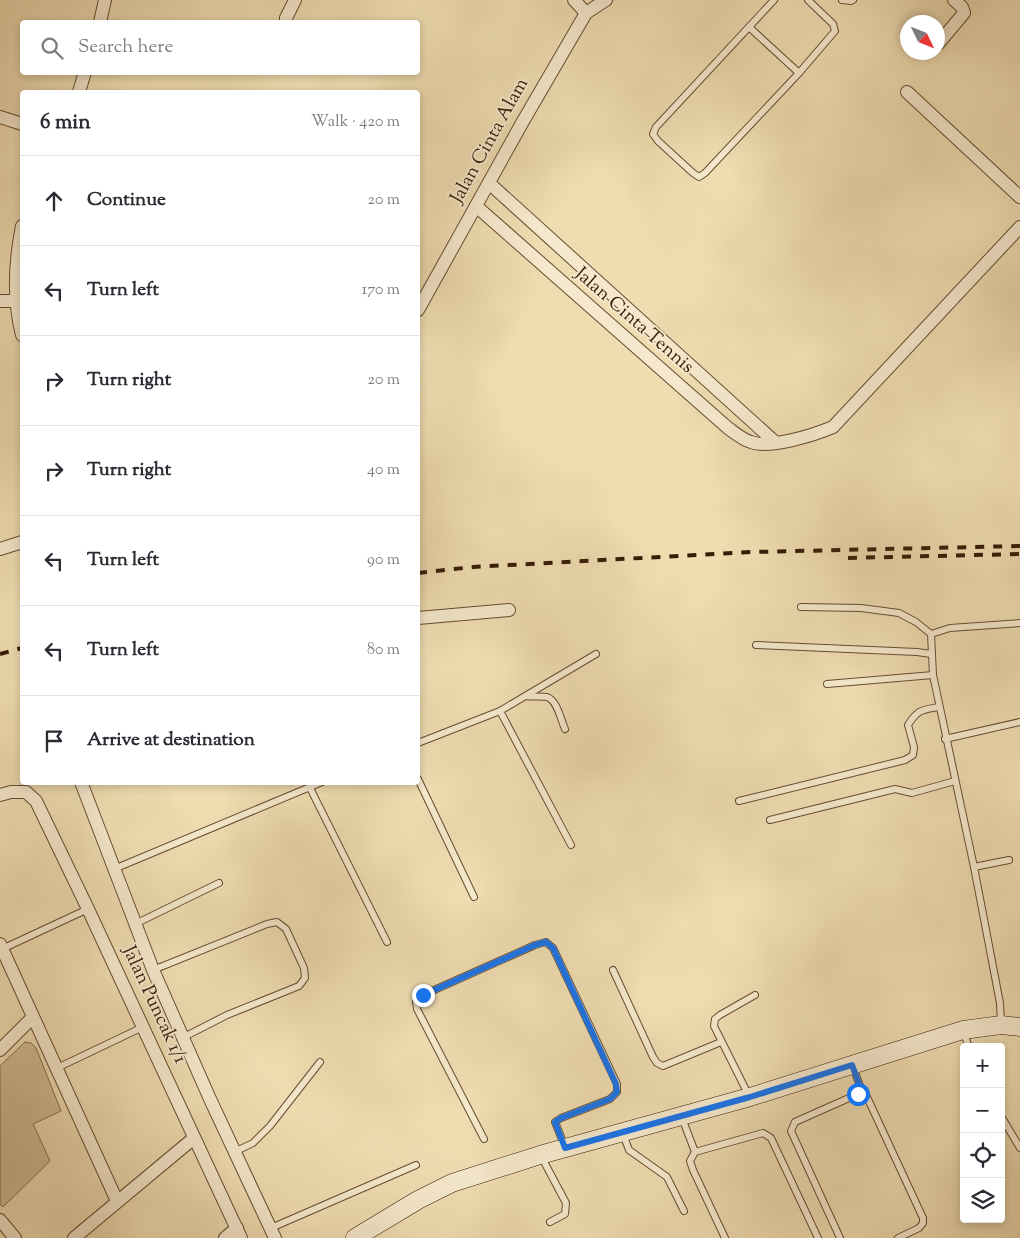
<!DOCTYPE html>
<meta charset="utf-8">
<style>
:root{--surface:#fff;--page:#f2f2f3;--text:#2b2b33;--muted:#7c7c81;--line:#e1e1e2}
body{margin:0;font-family:"Sorts Mill Goudy",serif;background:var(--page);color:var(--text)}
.controls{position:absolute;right:15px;bottom:15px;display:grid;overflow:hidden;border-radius:5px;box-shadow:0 2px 8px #0003}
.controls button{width:45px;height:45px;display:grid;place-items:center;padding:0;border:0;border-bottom:1px solid var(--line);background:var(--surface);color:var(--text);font:25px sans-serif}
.compass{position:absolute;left:900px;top:15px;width:45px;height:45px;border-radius:50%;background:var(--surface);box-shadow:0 2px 8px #0003;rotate:133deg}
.stop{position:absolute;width:15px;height:15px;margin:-11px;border:4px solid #1a73e8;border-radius:50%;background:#fff}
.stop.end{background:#1a73e8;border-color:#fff;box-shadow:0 1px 5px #0008}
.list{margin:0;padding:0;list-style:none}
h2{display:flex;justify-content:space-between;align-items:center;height:65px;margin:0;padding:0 20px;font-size:21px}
h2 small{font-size:16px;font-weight:400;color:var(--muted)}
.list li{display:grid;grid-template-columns:32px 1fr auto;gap:15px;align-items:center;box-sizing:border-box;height:90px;padding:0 20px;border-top:1px solid var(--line)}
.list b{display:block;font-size:19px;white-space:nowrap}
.list em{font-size:16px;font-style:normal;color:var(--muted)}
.icon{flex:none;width:28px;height:28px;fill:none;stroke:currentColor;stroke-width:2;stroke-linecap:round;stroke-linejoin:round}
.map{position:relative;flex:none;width:1020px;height:1238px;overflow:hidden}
.search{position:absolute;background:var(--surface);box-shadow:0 2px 8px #0003;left:20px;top:20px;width:400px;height:55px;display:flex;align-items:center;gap:12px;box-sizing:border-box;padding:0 18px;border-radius:5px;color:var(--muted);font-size:19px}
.panel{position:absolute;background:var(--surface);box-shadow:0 2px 8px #0003;left:20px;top:90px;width:400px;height:695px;border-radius:5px}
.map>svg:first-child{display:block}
</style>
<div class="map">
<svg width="1020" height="1238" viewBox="0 0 1020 1238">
<rect width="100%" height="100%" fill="#efdcb1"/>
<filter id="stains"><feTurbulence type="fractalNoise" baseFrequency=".004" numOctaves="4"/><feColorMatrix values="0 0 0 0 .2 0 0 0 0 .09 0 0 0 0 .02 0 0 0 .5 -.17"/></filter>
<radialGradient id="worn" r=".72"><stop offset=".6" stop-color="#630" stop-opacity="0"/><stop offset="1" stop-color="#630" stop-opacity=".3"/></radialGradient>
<path fill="#d0bb94" stroke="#846c4d" d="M25,1042L31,1043L36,1048L61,1111L33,1124L50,1161L3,1207L0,1204V1066Z"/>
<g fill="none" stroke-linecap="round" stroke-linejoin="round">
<g stroke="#654c31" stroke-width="8">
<g id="lane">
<path d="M774,0L656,127L653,134L658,141L693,173L699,177L705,173L799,73L835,31L833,24L808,0"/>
<path d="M842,0L851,1L853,0"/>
<path d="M749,27L799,73"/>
<path d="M801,607L861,608L899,613L916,622L931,634"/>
<path d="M931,634L933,675L974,867L1000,1003L1001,1023"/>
<path d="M931,634L950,628L1020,623"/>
<path d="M756,645L917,652L931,654"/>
<path d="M827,684L933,675"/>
<path d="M526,696C532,697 540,696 547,697C557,700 561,720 565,729"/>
<path d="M500,711L571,845"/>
<path d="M945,739L1020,722"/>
<path d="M418,743L500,711L596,654"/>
<path d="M418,779L474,897"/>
<path d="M310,788L387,942"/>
<path d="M739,801L905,760L913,755L914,747L908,725C918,709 922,710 939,707"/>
<path d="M770,820L895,789L912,793L955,781"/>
<path d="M974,867L1009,860"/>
<path d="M114,869L322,782"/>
<path d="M135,924L219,883"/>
<path d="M2,949L88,909"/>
<path d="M153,970L267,924L277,922L286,929L304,968L305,978L299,986L227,1015L184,1037"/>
<path d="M613,970L653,1057L657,1063L663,1066L721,1042"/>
<path d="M963,1031L969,1047"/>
<path d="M853,1067L863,1094"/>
<path d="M57,1068L143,1027"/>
<path d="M749,1096L714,1026L715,1019L720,1015L755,995"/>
<path d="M1001,1116L1020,1148"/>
<path d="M682,1118L695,1152"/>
<path d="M623,1134L629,1150L667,1177L684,1211"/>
<path d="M484,1139L417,1009L416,1002L423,995L535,945L546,942L553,948L617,1084V1092L610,1099L561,1118L555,1122L565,1147"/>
<path d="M234,1152L253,1143L270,1126L320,1062"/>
<path d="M541,1156L566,1203L565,1214L550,1222"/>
<path d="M271,1228L416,1165"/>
<path d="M725,1238L693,1170L690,1161L695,1152L763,1133L771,1138L818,1238"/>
<path d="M840,1238L791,1131L795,1122L858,1094H863L867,1097L923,1218V1223L919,1228L898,1238"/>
</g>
</g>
<g stroke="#654c31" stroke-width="14">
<g id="street">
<path d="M574,0L586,13"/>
<path d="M100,22L105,0"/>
<path d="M286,22V18L295,0"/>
<path d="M938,44L964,13L962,7L954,0"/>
<path d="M79,92L85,72"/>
<path d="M907,92L1020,197"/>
<path d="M0,117L22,124"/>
<path d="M489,183L776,443"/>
<path d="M476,206L728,428C735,433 743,440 751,442C770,449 814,435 833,427L1020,227"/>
<path d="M22,226C15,261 13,300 22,335"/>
<path d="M0,301H17"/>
<path d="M418,310L522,123L586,13L606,0"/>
<path d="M0,549L22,542"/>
<path d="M418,618L509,610"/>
<path d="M81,782L153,970L210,1099L275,1238"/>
<path d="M0,795L11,792H26L36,801L88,909L241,1238"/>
<path d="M0,944L117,1201"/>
<path d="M0,1050L33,1017"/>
<path d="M0,1220L15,1238"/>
<path d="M74,1238L194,1138"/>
<path d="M225,1238L237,1228"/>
</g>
</g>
<g stroke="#371c06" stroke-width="19">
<path id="secondary" d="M355,1238L418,1200L452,1183L540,1155L750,1097L963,1030L1001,1025L1020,1027"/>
</g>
<use href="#lane" stroke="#f5e8cc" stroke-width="6"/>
<use href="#street" stroke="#f5e8cc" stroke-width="12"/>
<use href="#secondary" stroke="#f5e8cc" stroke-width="18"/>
<g stroke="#371c06" stroke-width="4" stroke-dasharray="9 9" stroke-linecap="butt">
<path d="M848,558L1020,554"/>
<path d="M418,573L473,567L752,552L1020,546"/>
<path d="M0,654L22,648"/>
</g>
</g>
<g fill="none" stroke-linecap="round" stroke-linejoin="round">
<path stroke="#1a73e8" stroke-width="6" d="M423,995L535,945L546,942L553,948L616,1084L617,1092L610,1099L561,1118L555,1122L565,1148L750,1097L852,1065L863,1094H858"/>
</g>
<g text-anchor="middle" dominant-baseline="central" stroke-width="4" stroke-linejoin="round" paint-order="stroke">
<g font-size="19" fill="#371c06" stroke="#f5e8cc">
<text transform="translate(490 141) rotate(-61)">Jalan Cinta Alam</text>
<text transform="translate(634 321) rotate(41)">Jalan Cinta Tennis</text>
<text transform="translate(154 1005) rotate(65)">Jalan Puncak 1/1</text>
</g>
</g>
<rect width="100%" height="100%" filter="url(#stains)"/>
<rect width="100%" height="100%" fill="url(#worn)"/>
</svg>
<div class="controls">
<button>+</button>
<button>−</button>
<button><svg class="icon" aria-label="locate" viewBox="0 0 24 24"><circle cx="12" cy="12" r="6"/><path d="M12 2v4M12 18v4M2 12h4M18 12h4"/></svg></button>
<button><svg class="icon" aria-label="layers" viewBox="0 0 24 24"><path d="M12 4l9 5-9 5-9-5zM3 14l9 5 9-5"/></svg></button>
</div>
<svg class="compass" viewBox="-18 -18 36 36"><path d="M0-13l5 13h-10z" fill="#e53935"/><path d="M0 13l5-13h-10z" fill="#7c7c81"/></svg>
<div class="stop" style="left:858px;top:1094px"></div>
<div class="stop end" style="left:423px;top:995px"></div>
<div class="search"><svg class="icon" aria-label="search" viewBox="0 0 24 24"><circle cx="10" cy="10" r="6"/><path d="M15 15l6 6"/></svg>Search here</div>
<section class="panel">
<h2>6 min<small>Walk · 420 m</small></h2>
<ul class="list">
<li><svg class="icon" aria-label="ahead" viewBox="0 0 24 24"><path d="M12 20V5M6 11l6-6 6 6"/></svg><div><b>Continue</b></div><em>20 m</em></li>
<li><svg class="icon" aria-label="left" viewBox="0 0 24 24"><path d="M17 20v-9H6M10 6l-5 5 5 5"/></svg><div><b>Turn left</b></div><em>170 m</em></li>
<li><svg class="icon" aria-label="right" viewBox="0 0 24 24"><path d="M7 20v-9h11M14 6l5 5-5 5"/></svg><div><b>Turn right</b></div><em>20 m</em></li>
<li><svg class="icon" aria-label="right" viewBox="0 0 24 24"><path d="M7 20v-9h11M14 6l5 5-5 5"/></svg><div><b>Turn right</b></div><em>40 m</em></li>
<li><svg class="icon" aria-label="left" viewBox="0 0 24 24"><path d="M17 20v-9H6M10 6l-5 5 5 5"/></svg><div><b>Turn left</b></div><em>90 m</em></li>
<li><svg class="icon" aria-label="left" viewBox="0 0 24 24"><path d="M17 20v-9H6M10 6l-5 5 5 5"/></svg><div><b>Turn left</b></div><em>80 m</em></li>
<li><svg class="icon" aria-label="arrive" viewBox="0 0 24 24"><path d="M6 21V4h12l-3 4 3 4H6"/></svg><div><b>Arrive at destination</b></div></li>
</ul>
</section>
</div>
